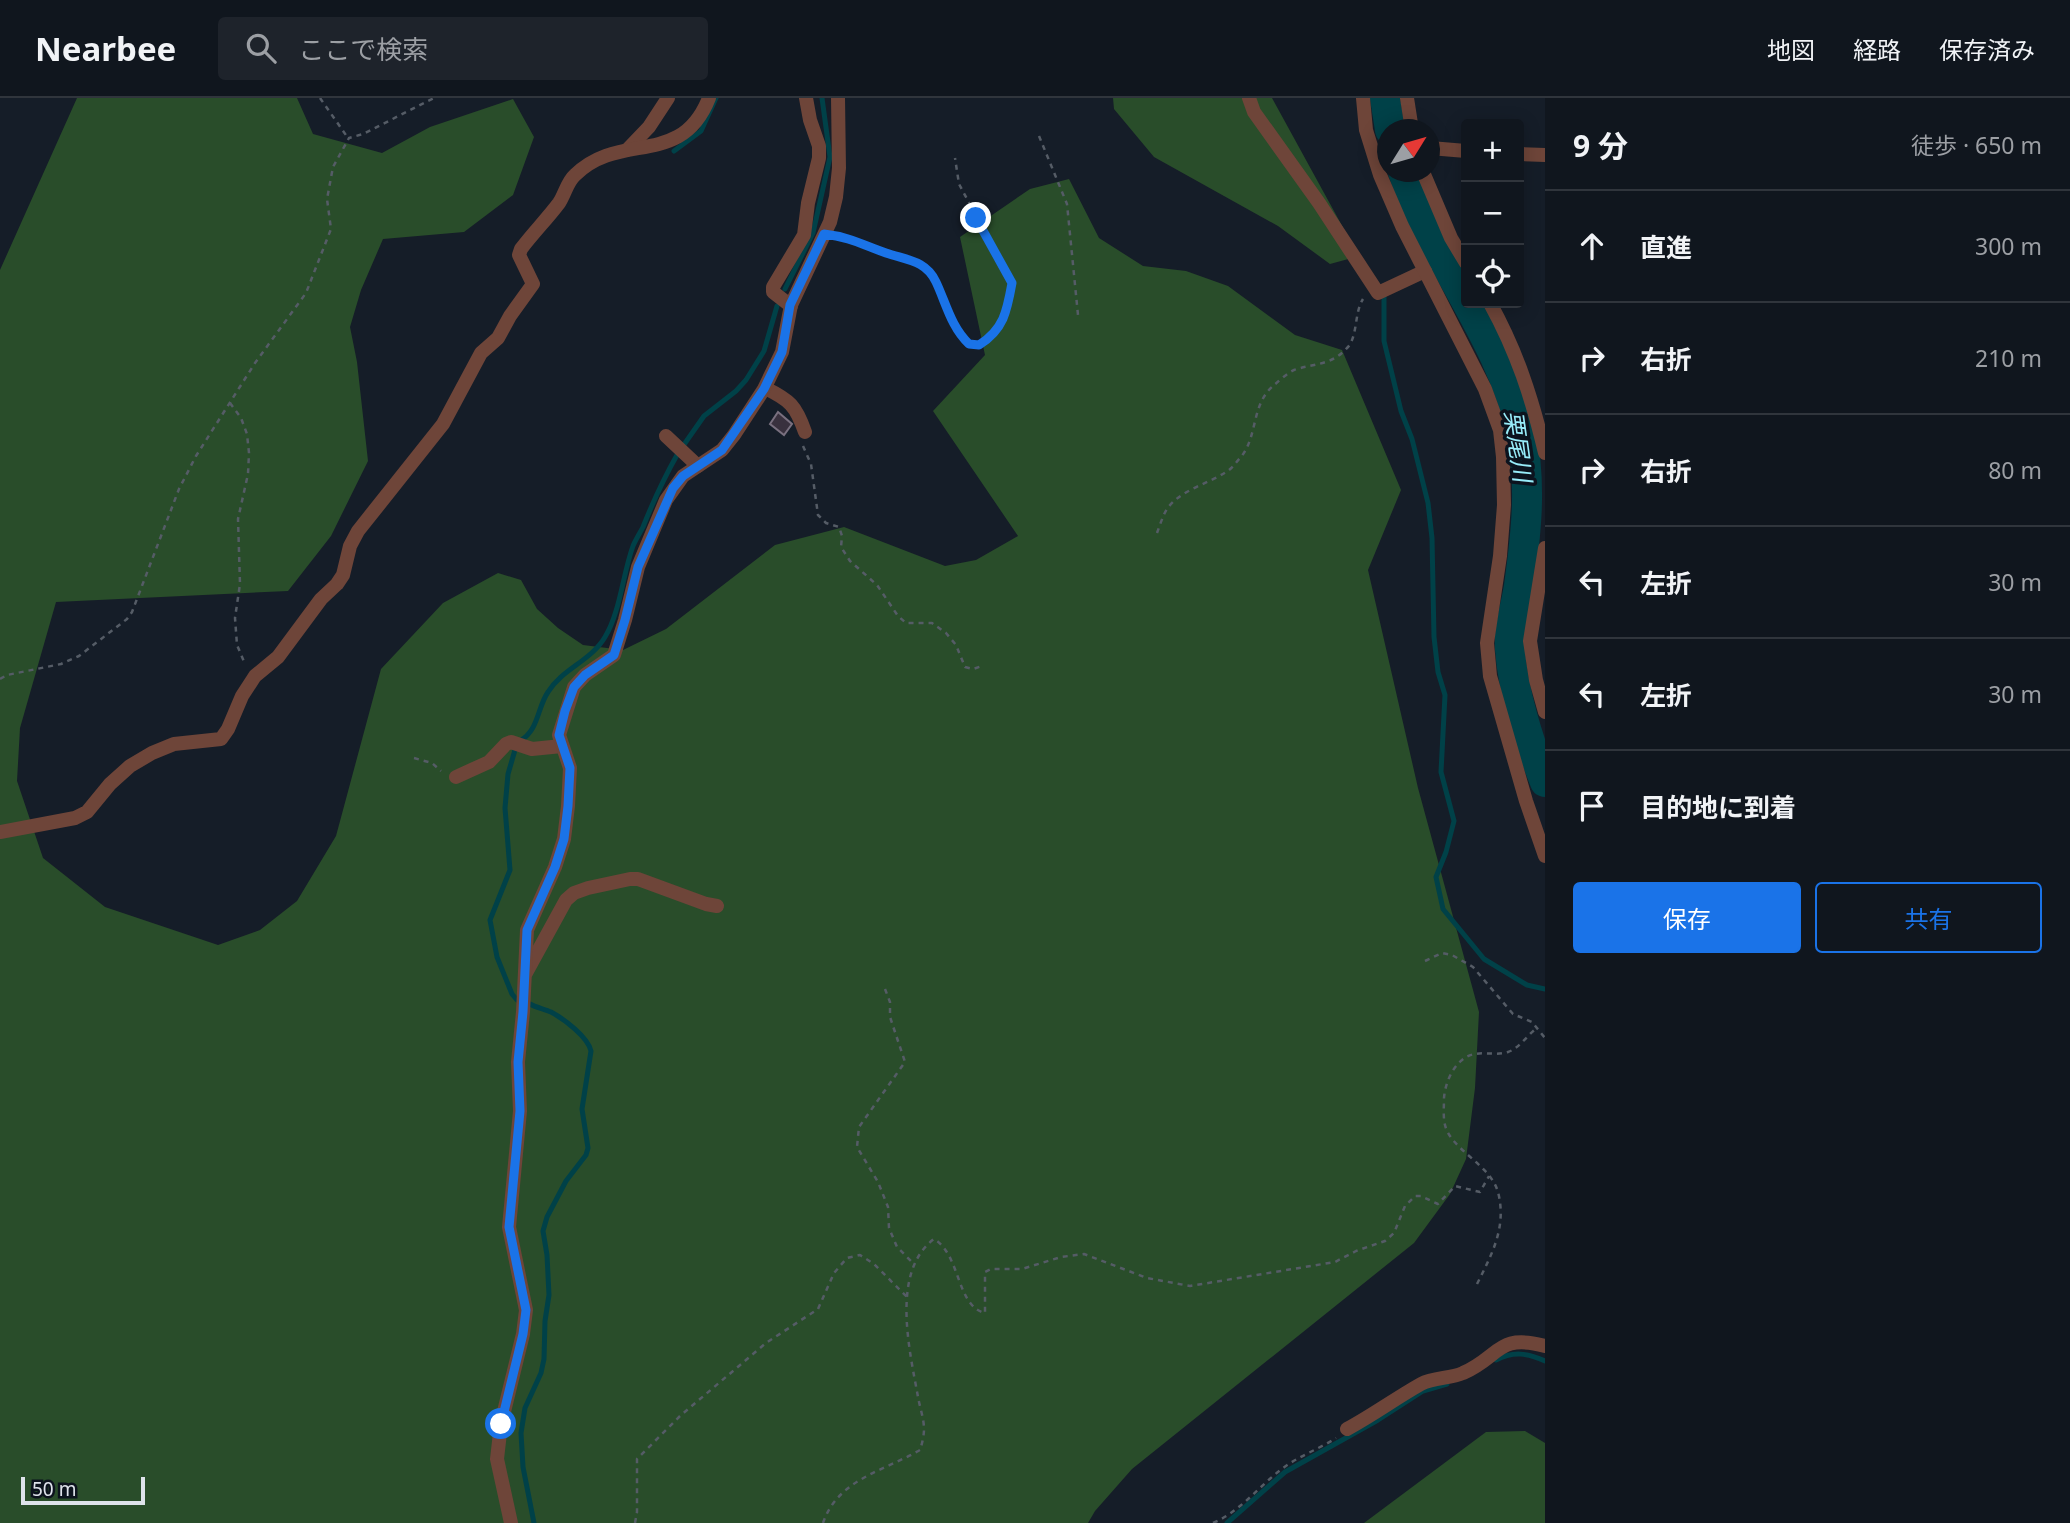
<!DOCTYPE html>
<html lang="ja">
<meta charset="utf-8">
<style>
:root{--surface:#10161e;--page:#1e232b;--text:#f1f3f6;--muted:#9c9fa4;--line:#30353c;--accent:#1a73e8}
body{margin:0;font-family:"Noto Sans","Noto Sans JP",sans-serif;background:var(--page);color:var(--text)}
.controls{position:absolute;right:21px;top:21px;display:grid;overflow:hidden;border-radius:7px;box-shadow:0 4px 18px #0003}
.controls button{width:63px;height:63px;display:grid;place-items:center;padding:0;border:0;border-bottom:2px solid var(--line);background:var(--surface);color:var(--text);font:35px sans-serif}
.compass{position:absolute;left:1377px;top:21px;width:63px;height:63px;border-radius:50%;background:var(--surface);box-shadow:0 4px 18px #0003;rotate:53deg}
.scale{position:absolute;left:21px;bottom:18px;width:124px;box-sizing:border-box;padding-left:7px;border:4px solid #dee3eb;border-top:0;font-size:19px;line-height:24px;white-space:nowrap;color:#dee3eb;-webkit-text-stroke:5px #0c131e;paint-order:stroke}
.stop{position:absolute;width:21px;height:21px;margin:-16px;border:5px solid #1a73e8;border-radius:50%;background:#fff}
.stop.end{background:#1a73e8;border-color:#fff;box-shadow:0 2px 7px #0008}
.list{margin:0;padding:0;list-style:none}
h2{display:flex;justify-content:space-between;align-items:center;height:91px;margin:0;padding:0 28px;font-size:30px}
h2 small{font-size:23px;font-weight:400;color:var(--muted)}
.list li{display:grid;grid-template-columns:46px 1fr auto;gap:21px;align-items:center;box-sizing:border-box;height:112px;padding:0 28px;border-top:2px solid var(--line)}
.list b{display:block;font-size:26px;white-space:nowrap}
.list em{font-size:23px;font-style:normal;color:var(--muted)}
.actions{display:flex;gap:14px;padding:21px 28px}
.actions a{flex:1;padding:16px 0;border:2px solid var(--accent);border-radius:7px;text-align:center;font-size:24px;color:var(--accent)}
.actions .main{background:var(--accent);color:#fff}
.icon{flex:none;width:38px;height:38px;fill:none;stroke:currentColor;stroke-width:2;stroke-linecap:round;stroke-linejoin:round}
.map{position:relative;flex:none;width:1545px;height:1425px;overflow:hidden}
header{display:flex;align-items:center;gap:42px;box-sizing:border-box;height:98px;padding:0 35px;background:var(--surface);border-bottom:2px solid var(--line)}
header strong{font-size:33px}
nav{display:flex;gap:38px;margin-inline-start:auto;font-size:24px}
.search{width:490px;height:63px;background:var(--page);display:flex;align-items:center;gap:18px;box-sizing:border-box;padding:0 24px;border-radius:7px;color:var(--muted);font-size:26px}
main{display:flex}
aside{flex:1;background:var(--surface)}
.map>svg:first-child{display:block}
</style>
<header>
<strong>Nearbee</strong>
<div class="search"><svg class="icon" aria-label="search" viewBox="0 0 24 24"><circle cx="10" cy="10" r="6"/><path d="M15 15l6 6"/></svg>ここで検索</div>
<nav><a>地図</a><a>経路</a><a>保存済み</a></nav>
</header>
<main>
<div class="map">
<svg width="1545" height="1425" viewBox="0 0 1545 1425">
<rect width="100%" height="100%" fill="#151d28"/>
<g fill="#294d2a">
<path d="M77,0H297L313,36L382,55L430,29L513,1L534,39L513,97L464,134L383,141L361,192L350,229L357,264L368,363L331,438L288,493L56,504L20,630L17,683L43,760L105,809L218,847L260,832L297,803L336,738L381,571L443,505L498,475L521,482L537,511L558,530L583,547L623,552L666,531L775,447L844,429L945,468L976,462L1018,438L933,313L985,257L960,139L1030,91L1069,81L1099,140L1143,168L1186,173L1228,188L1295,237L1342,252L1401,392L1368,472L1418,690L1479,914L1475,990L1466,1061L1450,1096L1414,1145L1132,1371L1095,1413L1088,1425H0V172Z"/>
<path d="M1113,0H1272L1346,135L1352,160L1330,166L1278,128L1154,59L1114,11Z"/>
<path d="M1525,1333L1545,1345V1425H1364L1486,1334Z"/>
</g>
<g fill="none" stroke-linecap="round" stroke-linejoin="round">
<g stroke="#004148" stroke-width="5">
<path d="M674,53L701,33L716,0"/>
<path d="M785,191L813,135L830,59L822,0"/>
<path d="M1384,198V243L1401,313L1412,341L1428,405L1432,440L1434,539L1438,574L1445,597L1441,674L1454,723L1446,754L1436,779L1443,811L1484,861L1527,887L1545,891"/>
<path d="M683,348L704,318L736,293L746,282L764,253L777,208"/>
<path d="M520,643C539,632 537,610 548,594C562,571 591,563 605,539C620,515 623,475 633,448C636,441 640,435 643,429C653,404 664,380 677,357"/>
<path d="M515,652L508,676L505,710L510,772L490,822L497,859L512,896L517,902"/>
<path d="M530,906C537,910 545,911 551,914C564,921 588,939 591,953L582,1011L588,1050L586,1057L566,1083L547,1119L543,1133L547,1157L549,1197L545,1223L544,1261L541,1275L525,1310L521,1335L523,1369L534,1425"/>
<path d="M1496,1262C1513,1253 1528,1255 1545,1263"/>
<path d="M1227,1425L1285,1374L1378,1322L1423,1293L1447,1286"/>
</g>
<g stroke="#004148" stroke-width="30">
<path d="M1385,0L1390,32"/>
<path d="M1403,74C1433,164 1501,240 1521,334C1532,386 1526,437 1519,488C1516,508 1508,531 1510,551C1513,594 1529,645 1545,684"/>
</g>
</g>
<path fill="#39313e" stroke="#79707f" stroke-width="2" d="M778,314L792,326L784,337L770,326Z"/>
<g fill="none" stroke-linecap="round" stroke-linejoin="round">
<g stroke="#555c66" stroke-width="2.5" stroke-dasharray="5 5" stroke-linecap="butt">
<path d="M320,0L348,40"/>
<path d="M1039,38L1067,106L1078,217"/>
<path d="M841,138L922,166L936,182L946,210L964,241L969,246L979,247L989,240L996,234L1007,213L1012,185L959,86L955,60"/>
<path d="M230,305L241,320L247,336L249,355L248,376L238,421L240,486L235,520L237,547L245,566"/>
<path d="M803,348L811,366L818,417L826,425L839,429L842,438L841,449L850,463L877,487L898,518L906,525H932L946,535L956,547L965,569L973,571L982,568"/>
<path d="M1157,435C1160,427 1163,417 1167,411C1180,392 1208,386 1226,374C1232,371 1236,364 1241,359C1258,338 1251,307 1273,288C1279,283 1287,275 1294,272C1314,265 1331,268 1347,250C1358,239 1354,215 1363,201"/>
<path d="M0,581L7,577L61,566L79,558L127,521L132,514L179,391L196,358L255,265L306,195L331,131L327,101L333,69L349,40L363,36L434,0"/>
<path d="M414,660L432,665L441,673"/>
<path d="M1425,863L1442,855L1452,857L1473,869L1513,916L1532,924L1545,940"/>
<path d="M885,891L890,904V919L905,964L859,1029L857,1049L878,1084L888,1109L889,1130L897,1149L914,1166"/>
<path d="M1477,1186C1492,1156 1507,1129 1498,1094C1490,1066 1451,1052 1445,1027C1443,1019 1444,1009 1444,1000C1445,987 1451,971 1462,962C1476,950 1493,959 1508,954C1520,950 1527,937 1537,930"/>
<path d="M635,1425L637,1414V1361L680,1318L766,1245L818,1211L834,1175L847,1160L860,1157L874,1166L908,1200"/>
<path d="M823,1425C838,1381 884,1373 920,1352C922,1346 924,1338 924,1331C924,1321 920,1310 918,1299C910,1254 890,1174 934,1141C961,1157 956,1208 985,1215V1174L991,1171H1022L1061,1159L1084,1156L1147,1180L1190,1188L1335,1164L1356,1153L1385,1143L1394,1135L1405,1108L1415,1098H1421L1438,1106L1455,1088L1480,1094L1489,1078"/>
<path d="M1213,1425C1241,1413 1259,1388 1283,1370C1299,1358 1319,1351 1336,1340"/>
</g>
<g stroke="#6e4539" stroke-width="14">
<path d="M1249,0L1254,14L1319,105L1378,195L1425,173"/>
<path d="M1363,0L1366,32L1380,77L1402,128L1485,291L1500,332L1503,359L1504,407L1500,458L1487,545L1490,578L1526,703L1545,758"/>
<path d="M1407,0L1412,32"/>
<path d="M1430,50L1466,53"/>
<path d="M627,52L649,29L668,0"/>
<path d="M1519,56L1545,57"/>
<path d="M1423,74L1451,140L1466,165"/>
<path d="M1490,205C1517,254 1532,300 1545,355"/>
<path d="M791,208L773,194V189L804,137L808,105L819,60V48L810,22L806,0"/>
<path d="M765,290C790,302 796,308 805,334"/>
<path d="M666,338L698,368"/>
<path d="M1545,450L1530,543L1536,582L1545,614"/>
<path d="M456,679L489,664L506,646L511,644L532,651L562,648"/>
<path d="M0,734L75,720L87,714L110,686L130,668L152,655L174,646L221,641L228,631L242,598L255,578L278,559L321,501L337,486L343,477L350,448L358,433L443,326L481,255L498,240L510,218L533,186L519,157L521,151C533,135 547,121 559,105C565,96 567,84 575,77C621,32 681,71 709,0"/>
<path d="M526,875L566,802L574,795L588,790L630,781H638L706,806L717,808"/>
<path d="M1347,1331C1373,1317 1396,1300 1421,1286C1434,1279 1450,1281 1463,1275C1500,1259 1497,1235 1545,1248"/>
<path d="M511,1425L497,1361L501,1326L523,1236L526,1212L509,1129L520,1013L518,964L523,914L527,832L555,769L564,741L568,708L570,670L559,637L574,589L585,577L614,557L625,522L638,469L666,402L683,378L722,352L734,337L764,291L782,254L791,207L830,124L836,99L839,70L838,0"/>
</g>
</g>
<g fill="none" stroke-linecap="round" stroke-linejoin="round">
<path stroke="#1a73e8" stroke-width="9" d="M501,1326L523,1236L526,1212L509,1129L520,1013L518,964L523,914L527,832L555,769L564,741L568,708L570,670L559,637L565,613L574,589L585,577L614,557L625,522L638,469L673,390L683,378L722,352L764,291L782,254L790,207L824,136C850,139 863,147 886,155C906,162 926,162 936,184C946,205 951,229 969,246L979,247C1004,231 1007,213 1012,185L976,120"/>
</g>
<g text-anchor="middle" dominant-baseline="central" stroke-width="7" stroke-linejoin="round" paint-order="stroke">
<g font-size="24" font-style="italic" fill="#98edfa" stroke="#0c131e">
<text transform="translate(1519 348) rotate(82)">栗尾川</text>
</g>
</g>
</svg>
<div class="controls">
<button>+</button>
<button>−</button>
<button><svg class="icon" aria-label="locate" viewBox="0 0 24 24"><circle cx="12" cy="12" r="6"/><path d="M12 2v4M12 18v4M2 12h4M18 12h4"/></svg></button>
</div>
<svg class="compass" viewBox="-18 -18 36 36"><path d="M0-13l5 13h-10z" fill="#e53935"/><path d="M0 13l5-13h-10z" fill="#9c9fa4"/></svg>
<div class="scale">50 m</div>
<div class="stop" style="left:501px;top:1326px"></div>
<div class="stop end" style="left:976px;top:120px"></div>
</div>
<aside>
<h2>9 分<small>徒歩 · 650 m</small></h2>
<ul class="list">
<li><svg class="icon" aria-label="ahead" viewBox="0 0 24 24"><path d="M12 20V5M6 11l6-6 6 6"/></svg><div><b>直進</b></div><em>300 m</em></li>
<li><svg class="icon" aria-label="right" viewBox="0 0 24 24"><path d="M7 20v-9h11M14 6l5 5-5 5"/></svg><div><b>右折</b></div><em>210 m</em></li>
<li><svg class="icon" aria-label="right" viewBox="0 0 24 24"><path d="M7 20v-9h11M14 6l5 5-5 5"/></svg><div><b>右折</b></div><em>80 m</em></li>
<li><svg class="icon" aria-label="left" viewBox="0 0 24 24"><path d="M17 20v-9H6M10 6l-5 5 5 5"/></svg><div><b>左折</b></div><em>30 m</em></li>
<li><svg class="icon" aria-label="left" viewBox="0 0 24 24"><path d="M17 20v-9H6M10 6l-5 5 5 5"/></svg><div><b>左折</b></div><em>30 m</em></li>
<li><svg class="icon" aria-label="arrive" viewBox="0 0 24 24"><path d="M6 21V4h12l-3 4 3 4H6"/></svg><div><b>目的地に到着</b></div></li>
</ul>
<div class="actions"><a class="main">保存</a><a>共有</a></div>
</aside>
</main>
